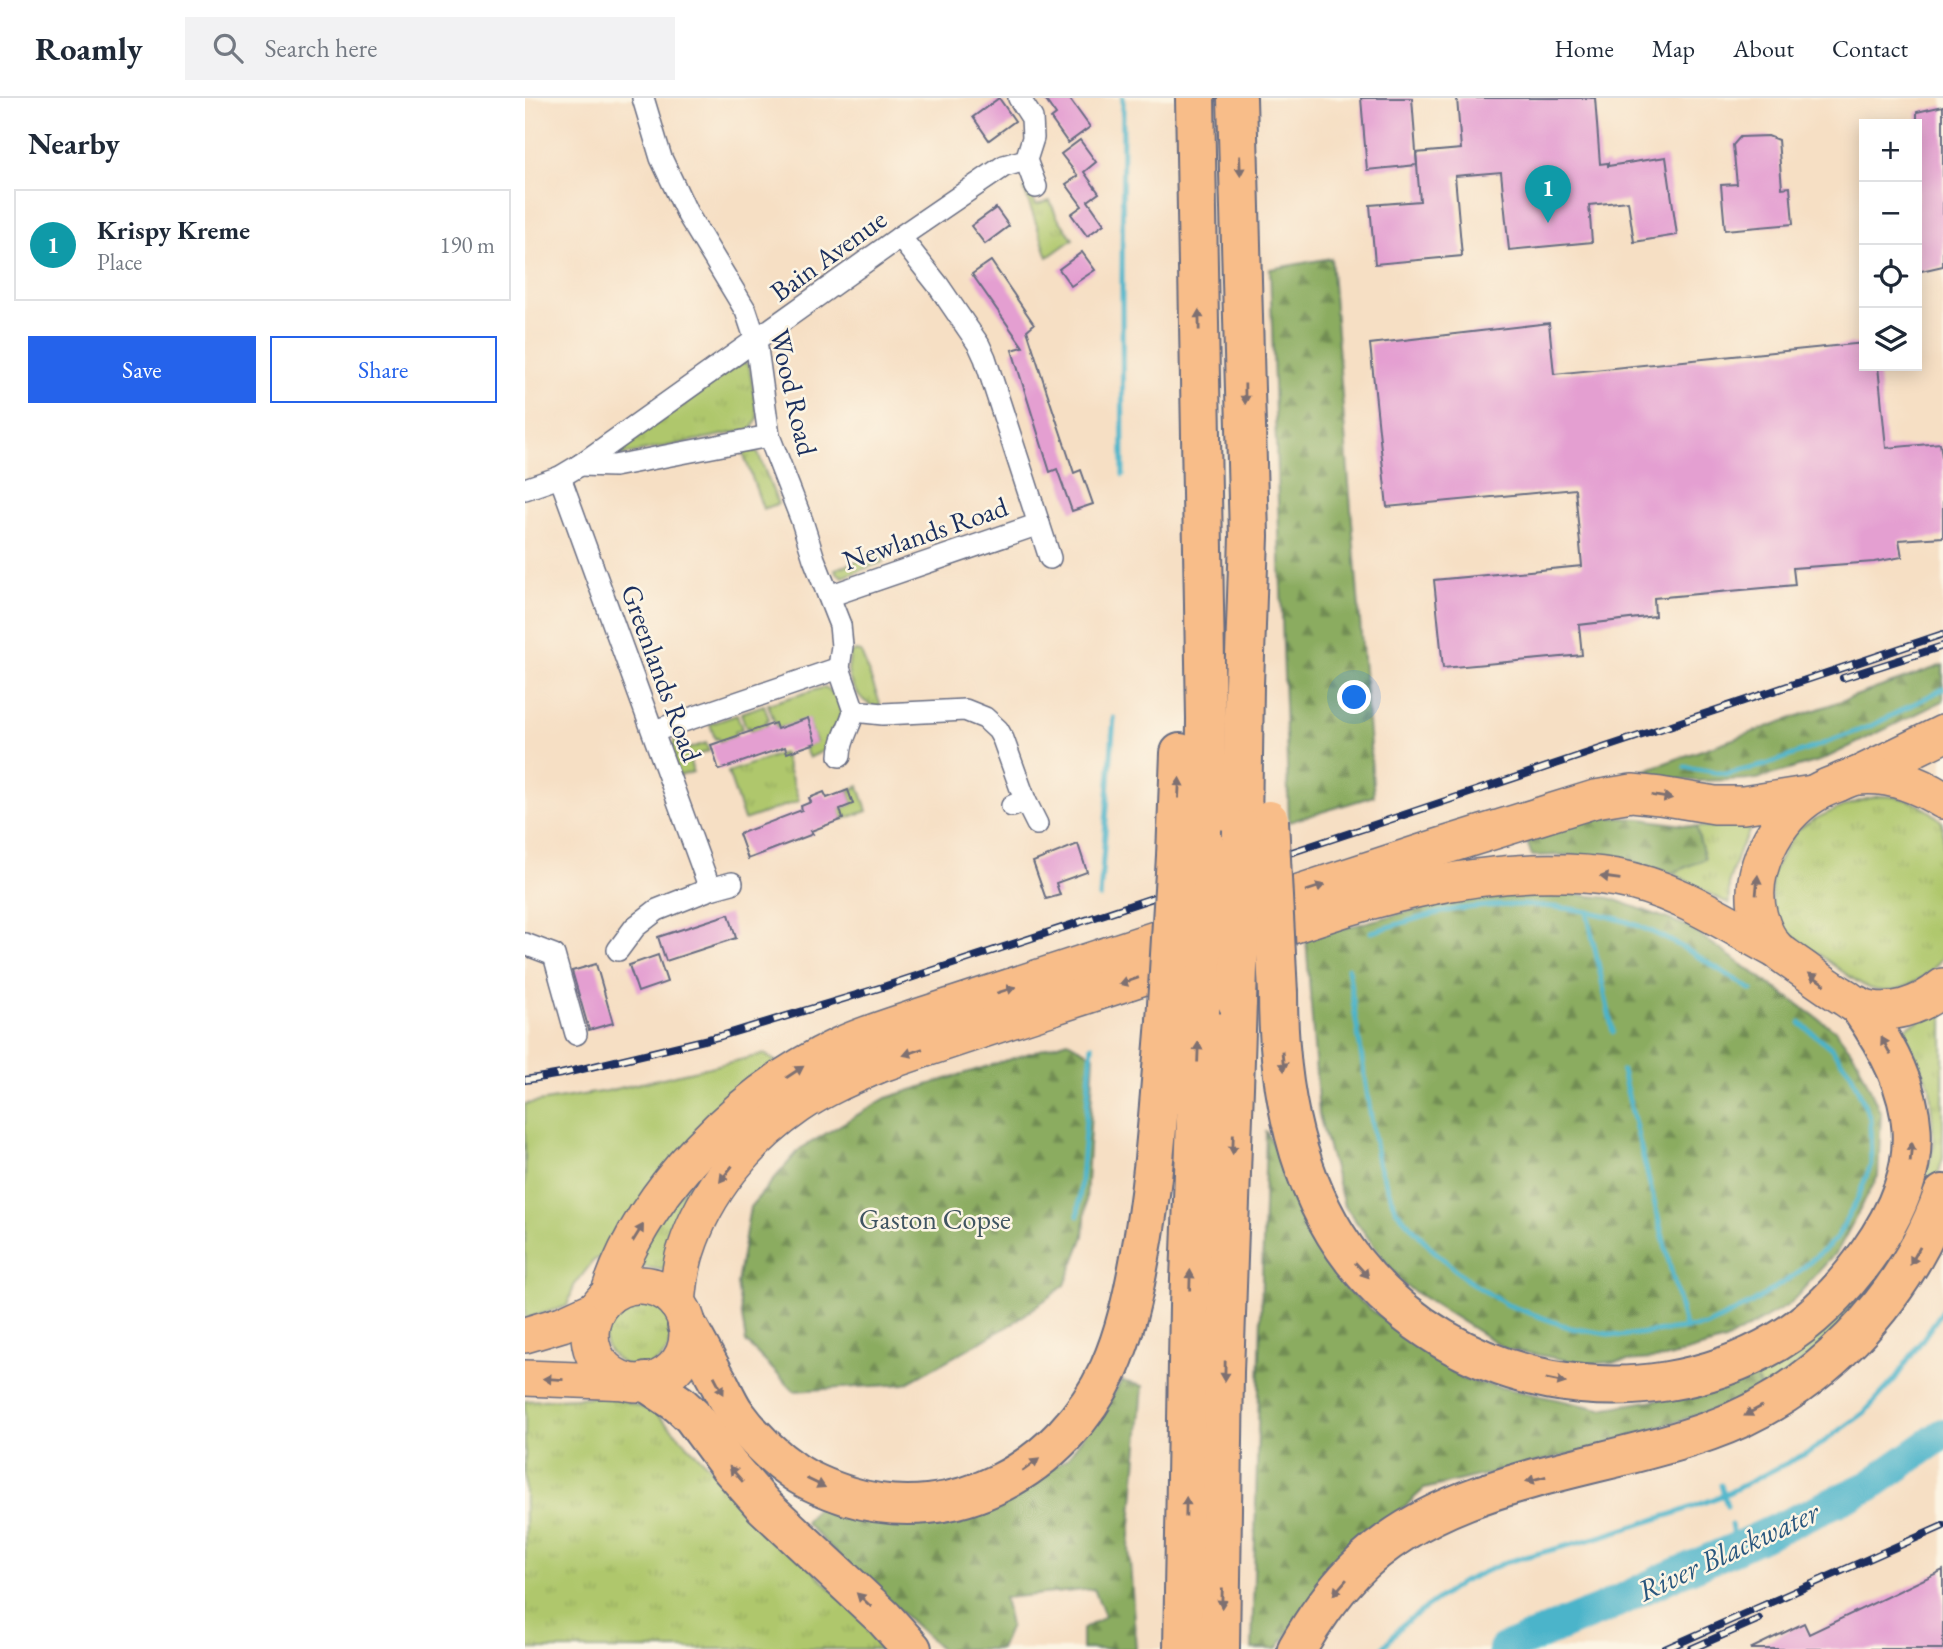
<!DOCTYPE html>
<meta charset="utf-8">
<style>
:root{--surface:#fff;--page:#f2f2f3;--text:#1f2937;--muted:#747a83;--line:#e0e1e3;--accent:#2563eb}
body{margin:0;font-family:"EB Garamond",serif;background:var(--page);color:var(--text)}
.controls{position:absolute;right:21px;top:21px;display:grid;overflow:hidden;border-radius:0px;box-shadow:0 4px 18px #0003}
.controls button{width:63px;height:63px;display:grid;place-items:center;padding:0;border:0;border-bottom:2px solid var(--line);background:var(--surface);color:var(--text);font:35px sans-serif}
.you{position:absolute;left:830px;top:600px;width:24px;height:24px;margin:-18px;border:5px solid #fff;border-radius:50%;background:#1a73e8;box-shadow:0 0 0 10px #1a73e833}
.badge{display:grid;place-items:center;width:46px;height:46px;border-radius:50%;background:var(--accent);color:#fff;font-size:23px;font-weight:700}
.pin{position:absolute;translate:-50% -58px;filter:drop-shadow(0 2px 4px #0008)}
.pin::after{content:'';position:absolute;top:37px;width:24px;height:21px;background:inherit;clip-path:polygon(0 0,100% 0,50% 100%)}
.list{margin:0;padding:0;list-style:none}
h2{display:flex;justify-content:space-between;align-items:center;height:91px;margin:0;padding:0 28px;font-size:30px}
h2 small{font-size:23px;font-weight:400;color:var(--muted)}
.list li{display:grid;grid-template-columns:46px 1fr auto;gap:21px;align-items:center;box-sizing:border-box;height:112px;margin:0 14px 14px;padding:0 14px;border:2px solid var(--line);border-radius:0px}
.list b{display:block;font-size:26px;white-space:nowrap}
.list p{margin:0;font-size:23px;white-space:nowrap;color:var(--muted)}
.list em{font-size:23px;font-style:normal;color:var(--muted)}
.actions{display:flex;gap:14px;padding:21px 28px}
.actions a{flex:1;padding:16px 0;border:2px solid var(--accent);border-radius:0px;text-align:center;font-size:24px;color:var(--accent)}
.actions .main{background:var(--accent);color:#fff}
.icon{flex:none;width:38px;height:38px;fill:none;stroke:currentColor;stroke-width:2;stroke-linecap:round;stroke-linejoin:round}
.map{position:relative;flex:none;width:1418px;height:1551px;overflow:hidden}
header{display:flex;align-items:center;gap:42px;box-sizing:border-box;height:98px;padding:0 35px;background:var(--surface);border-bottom:2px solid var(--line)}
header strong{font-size:33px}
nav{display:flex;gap:38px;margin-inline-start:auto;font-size:24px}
.search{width:490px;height:63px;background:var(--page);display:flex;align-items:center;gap:18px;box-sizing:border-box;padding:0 24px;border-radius:0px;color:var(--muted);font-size:26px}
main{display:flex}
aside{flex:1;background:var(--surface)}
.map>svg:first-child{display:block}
</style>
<header>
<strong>Roamly</strong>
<div class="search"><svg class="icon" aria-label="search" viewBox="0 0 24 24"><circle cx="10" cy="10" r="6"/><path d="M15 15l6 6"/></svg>Search here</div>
<nav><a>Home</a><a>Map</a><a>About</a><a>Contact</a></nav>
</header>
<main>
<aside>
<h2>Nearby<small></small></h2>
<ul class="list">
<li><span class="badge" style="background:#0f9aa8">1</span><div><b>Krispy Kreme</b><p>Place</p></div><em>190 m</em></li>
</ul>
<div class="actions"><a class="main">Save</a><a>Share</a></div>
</aside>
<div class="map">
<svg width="1418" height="1551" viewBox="0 0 1418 1551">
<defs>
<pattern id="grass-tufts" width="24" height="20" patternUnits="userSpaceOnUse" patternTransform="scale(1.75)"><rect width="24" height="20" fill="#afc76c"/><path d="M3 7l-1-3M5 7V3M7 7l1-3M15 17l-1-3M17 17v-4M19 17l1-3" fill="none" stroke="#96ab60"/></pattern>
<pattern id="forest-firs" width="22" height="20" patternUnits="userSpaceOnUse" patternTransform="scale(1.75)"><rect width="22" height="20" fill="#8bac60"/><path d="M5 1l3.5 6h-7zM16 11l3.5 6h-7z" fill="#718c52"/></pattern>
</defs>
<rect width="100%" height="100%" fill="#fcf5e5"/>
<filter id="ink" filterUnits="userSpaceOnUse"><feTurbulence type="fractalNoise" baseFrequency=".0143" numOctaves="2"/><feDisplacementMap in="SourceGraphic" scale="14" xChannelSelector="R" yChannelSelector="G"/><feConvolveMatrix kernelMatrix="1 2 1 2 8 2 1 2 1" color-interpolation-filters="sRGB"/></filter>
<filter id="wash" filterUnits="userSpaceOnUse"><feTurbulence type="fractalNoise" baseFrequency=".00686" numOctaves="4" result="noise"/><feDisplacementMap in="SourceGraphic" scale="28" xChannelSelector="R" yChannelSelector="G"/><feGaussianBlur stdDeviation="1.57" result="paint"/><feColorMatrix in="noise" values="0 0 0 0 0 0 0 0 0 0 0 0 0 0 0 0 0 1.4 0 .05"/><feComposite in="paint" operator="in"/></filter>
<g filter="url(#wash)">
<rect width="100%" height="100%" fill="#f6dfc4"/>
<g fill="url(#grass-tufts)" stroke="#657b65" stroke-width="2">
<path d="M504,90L511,107L525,103L531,117L548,141L523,159L499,91Z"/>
<path d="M217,264L224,267L233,320L227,331L88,359V355Z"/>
<path d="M217,351H226L233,355L253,406L238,411Z"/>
<path d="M355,455L358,464L318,479L311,474L310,471Z"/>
<path d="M330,553L336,554L355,605L354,610C339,608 324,588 323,573C323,568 325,562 325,556Z"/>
<path d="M155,637L160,652L181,645L184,653L164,660L168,674L154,678C149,663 139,649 155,637Z"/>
<path d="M258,655L274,703L219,722L203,674Z"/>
<path d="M334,688L342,713L318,721L314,711L328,706L323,692Z"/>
<path d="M1357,698C1380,698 1403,708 1418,725V859C1403,880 1370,901 1344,890C1327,882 1310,868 1295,857C1278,846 1257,834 1249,814C1246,808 1246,784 1247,777C1248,772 1266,739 1270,735C1283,720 1337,700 1357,698Z"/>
<path d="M1227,728L1215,750L1204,783V806L1147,775L1179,761L1171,729Z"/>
<path d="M1418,910V1060L1406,1099L1326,1224L1237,1296L1229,1273L1349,1174L1389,1118L1409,1048L1405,989L1378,931Z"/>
<path d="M232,1011L139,1172L106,1167L132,1122Z"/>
<circle cx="113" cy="1235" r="34"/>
<path d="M85,1298L130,1314L366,1551H0V1303Z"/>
</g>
<g fill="url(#forest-firs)" stroke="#536e5f" stroke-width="2">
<path d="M806,160L849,698L764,724L745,171Z"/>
<path d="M1418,567V603L1297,662L1232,681L1174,683L1106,677Z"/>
<path d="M1062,718L1117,721L1171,729L1180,761L1147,775L1093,761L1040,757L1007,758L999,736Z"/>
<path d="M1017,793L1085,800L1162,828L1311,933L1332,961L1356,1016L1353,1078L1313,1152L1265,1206L1200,1243L1140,1260L1062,1266L981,1251L877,1186L819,1107L794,1017L781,840L877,815L941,801Z"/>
<path d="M543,943L569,958L559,1138L540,1187L487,1226L380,1286L269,1293L221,1244L212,1186L225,1109L275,1051L361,1000Z"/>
<path d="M741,1033L821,1192L937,1281L1076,1311L1154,1298L1229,1273L1237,1296L1067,1351L899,1391L803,1479L752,1551H727Z"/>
<path d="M597,1283L618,1288L604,1450L611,1551H557V1532L580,1518L569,1491L479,1500L485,1528L475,1551H416L320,1463L280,1425L294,1406L456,1409L542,1361Z"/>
</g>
<g fill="#afc76c" stroke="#657b65" stroke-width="2">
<path d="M300,589C309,594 318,609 315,619C313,625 309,630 306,635C304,641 303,647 300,652L284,660L279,649L291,644L283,621L252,631L243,606Z"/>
<path d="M239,607L244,621L241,623L243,628L226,633L225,629L221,630L216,615Z"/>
<path d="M212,617L217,631L210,634L211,639L195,644L193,640L190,641L185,626Z"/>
<path d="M240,956L254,966L92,1149L68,1163L49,1188L42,1208L0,1221V1006L82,993Z"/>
</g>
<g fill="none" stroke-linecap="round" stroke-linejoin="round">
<g stroke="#4bb4ca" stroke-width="5">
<path d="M598,377L597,200L598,0"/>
<path d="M1160,669L1202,676L1241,667L1346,628L1418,591"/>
<path d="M575,799L589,620"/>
<path d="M1062,814L1088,934"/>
<path d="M846,834C875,826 911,813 940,810C991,804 1051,807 1100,823C1143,837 1188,868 1227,892"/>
<path d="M823,870L853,1065L871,1112L907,1151L942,1182L980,1206L1046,1230L1095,1238L1181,1228L1227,1205L1271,1176L1311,1141L1333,1100L1346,1066L1345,1020L1326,975L1305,949L1275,925"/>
<path d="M1097,973L1160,1229"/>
<path d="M553,1118L567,948"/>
<path d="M1196,1387L1202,1408"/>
<path d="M1206,1427L1211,1450"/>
<path d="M857,1551L877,1527L937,1484L981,1464L1071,1440L1151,1415L1199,1397L1286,1353L1339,1315L1370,1281L1418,1212"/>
</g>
<path stroke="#4bb4ca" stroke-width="32" d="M979,1551L1077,1511L1143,1479L1211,1450L1344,1388L1418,1336"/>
</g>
<g id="blocks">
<g fill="#e49fd1">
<path d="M474,0L490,23L464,42L448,19Z"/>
<path d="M519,0H544L565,29L543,45L526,21L531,17Z"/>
<path d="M836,0H887L892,67L842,72Z"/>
<path d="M932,0H1070L1075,66L1083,65V68L1141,59L1152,137L1109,144L1103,103L1064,107L1067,144L984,152L976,74L930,78L937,158L850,166L845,107L895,103L891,55L936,51Z"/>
<path d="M1418,8V168L1392,174V14Z"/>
<path d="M1243,38L1253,42L1257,90L1265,89L1268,126L1200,132L1196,87L1212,86L1208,47L1215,39Z"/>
<path d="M555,42L571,64L559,74L574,95L563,103L579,126L562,138L546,116L557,108L541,86L553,78L536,56Z"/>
<path d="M471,110L484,128L460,146L446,128Z"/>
<path d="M557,154L570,172L546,188L534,171Z"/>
<path d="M466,163L509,226L502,232L521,291L549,375L556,372L568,406L547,413L532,371L525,374L487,252L498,249L447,176Z"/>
<path d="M1024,225L1029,276L1339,245V268H1353L1361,350L1415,345L1418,365V439L1374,442L1377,459L1349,464L1268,470L1270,487L1129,500L1130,518L1054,527L1057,557L918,570L909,482L1057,468L1050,391L862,409L845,246Z"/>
<path d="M283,620L291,645L262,655L260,649L194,672L186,647L250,625L252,631Z"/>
<path d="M323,692L328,706L315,711L318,721L286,733L288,736L223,761L214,736L277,712L276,708L286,704L284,700L299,694L302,700Z"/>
<path d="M553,746L562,774L531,785L535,797L521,801L508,764Z"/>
<path d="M204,816L211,840L141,863L133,839Z"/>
<path d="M133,857L142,884L113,894L104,867Z"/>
<path d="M71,866L88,925L64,932L47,873Z"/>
<path d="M1418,1472V1551H1225L1279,1525L1284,1536Z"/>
</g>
</g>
</g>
<g filter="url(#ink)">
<use href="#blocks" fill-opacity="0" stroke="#686d82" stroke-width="2"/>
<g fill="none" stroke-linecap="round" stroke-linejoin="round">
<g stroke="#686d82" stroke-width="24">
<g id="minor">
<path d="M118,0L136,60L163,117L221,213L231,243L244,338L277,423L289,461L315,527L317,548L314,570L329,613L358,616L440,612L460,620L473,632L478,641L500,702L487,708"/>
<path d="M494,0L507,20L508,40L501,62L511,89"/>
<path d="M375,139L413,187L454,247L460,260L525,460"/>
<path d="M55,367L89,368L244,338"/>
<path d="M35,379L185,791L132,812L110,829L93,852"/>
<path d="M0,391L35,379L55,367L375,139L479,68L501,62"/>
<path d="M304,498L514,426"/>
<path d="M129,633L314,570"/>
<path d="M315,658C315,642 325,629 329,613"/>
<path d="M500,702L512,726"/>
<path d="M185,791L207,785"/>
<path d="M0,846L29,857L51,936"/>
</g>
</g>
<g stroke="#686d82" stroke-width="38">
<g id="primary">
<path d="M0,1237L37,1226L72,1210"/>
<path d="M0,1280L104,1284"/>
</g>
</g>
<g stroke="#686d82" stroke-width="40">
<g id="trunk">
<path d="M1332,678L1418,636"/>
<path d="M1418,702C1393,686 1363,675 1333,678C1326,679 1319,682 1313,685C1305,688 1296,691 1289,696C1251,719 1221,774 1234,819C1237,829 1243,843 1251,851C1256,856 1263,860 1268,864C1284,875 1300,887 1316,897C1322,900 1328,906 1334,908C1363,920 1396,908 1418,889"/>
<circle cx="114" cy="1236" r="49"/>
<path d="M84,1197C118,1092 216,994 315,948C341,936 368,928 395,919L912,750L1070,701L1107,695L1135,698L1190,707H1218L1288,696"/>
<path d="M152,1205C154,1187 155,1169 161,1152C180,1093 222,1042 273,1007C298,990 326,978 354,966C449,933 545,903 640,871C781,823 940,755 1092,780C1150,790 1199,824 1250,851"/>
</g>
</g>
<g stroke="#686d82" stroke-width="42">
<g id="motorway">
<path d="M670,0L681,620L680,747"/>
<path d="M712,0L724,438L719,587L717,732"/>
<path d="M651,758L655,655"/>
<path d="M753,895C753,988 771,1088 829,1163C928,1290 1112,1325 1252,1244C1287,1223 1319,1190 1343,1156C1408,1064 1397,997 1334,908"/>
<path d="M162,1227C173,1247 184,1267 195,1287C200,1297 204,1306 210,1315C226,1337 248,1359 270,1374C286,1385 305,1392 323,1398C431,1431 538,1370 584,1271C600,1235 608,1198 615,1159C630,1081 634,1002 641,923"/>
<path d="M121,1284L154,1306L167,1318L204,1368L239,1408L359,1520L387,1551"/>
<path d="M658,1551L664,1208L675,915"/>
<path d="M695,1551L699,1274L712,904"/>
<path d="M772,1551C788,1523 806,1497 828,1474C919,1380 1067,1375 1184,1333C1292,1295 1379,1203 1418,1096"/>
</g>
</g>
<use href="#minor" stroke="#fff" stroke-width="21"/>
<use href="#primary" stroke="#f8bd89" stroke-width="35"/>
<use href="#trunk" stroke="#f8bd89" stroke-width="37"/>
<use href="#motorway" stroke="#f8bd89" stroke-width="38"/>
<g stroke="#1b2f5e" stroke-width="8">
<g id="rail">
<path d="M1318,580L1418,548"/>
<path d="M0,982L36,976L196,938L361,888L831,733L1418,536"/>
<path d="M1140,1551L1418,1428"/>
<path d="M1166,1551L1234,1521"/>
</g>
</g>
<use href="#rail" stroke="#fcf5e5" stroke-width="5" stroke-dasharray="16" stroke-linecap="butt"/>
<g stroke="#686d82" stroke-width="42" stroke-linecap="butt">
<g id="motorway-bridge">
<path d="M744,722L753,895"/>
<path d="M712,904L717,732"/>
<path d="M675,915L680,747"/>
<path d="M641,923L651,758"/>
</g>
</g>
<use href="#motorway-bridge" stroke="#f8bd89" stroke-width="38"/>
</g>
<defs><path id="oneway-solid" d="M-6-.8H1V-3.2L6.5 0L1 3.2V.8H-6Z" transform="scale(1.75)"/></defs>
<g fill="#7e6f71">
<use href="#oneway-solid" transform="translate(715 68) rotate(88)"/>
<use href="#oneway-solid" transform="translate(674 222) rotate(-91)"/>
<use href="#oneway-solid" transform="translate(720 296) rotate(89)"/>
<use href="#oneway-solid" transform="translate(654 690) rotate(-87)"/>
<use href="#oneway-solid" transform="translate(1137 699) rotate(9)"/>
<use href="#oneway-solid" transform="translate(1085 780) rotate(-172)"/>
<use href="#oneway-solid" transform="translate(1232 787) rotate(-85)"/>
<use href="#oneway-solid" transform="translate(790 790) rotate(-18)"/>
<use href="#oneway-solid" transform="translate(1292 881) rotate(-145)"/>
<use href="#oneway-solid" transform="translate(604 883) rotate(161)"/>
<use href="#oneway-solid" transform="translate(481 892) rotate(-18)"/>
<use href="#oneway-solid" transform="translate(1361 948) rotate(-118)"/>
<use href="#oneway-solid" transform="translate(388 954) rotate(161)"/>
<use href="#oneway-solid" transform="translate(673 954) rotate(-88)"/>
<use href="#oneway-solid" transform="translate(758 963) rotate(84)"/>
<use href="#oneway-solid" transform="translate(270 974) rotate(-33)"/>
<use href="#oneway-solid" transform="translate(708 1046) rotate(92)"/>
<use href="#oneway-solid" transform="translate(1386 1054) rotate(-85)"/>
<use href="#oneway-solid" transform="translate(201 1076) rotate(128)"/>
<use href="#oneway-solid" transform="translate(113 1135) rotate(-58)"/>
<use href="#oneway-solid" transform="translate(1390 1158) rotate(119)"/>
<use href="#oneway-solid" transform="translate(837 1172) rotate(48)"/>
<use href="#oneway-solid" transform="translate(665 1182) rotate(-88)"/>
<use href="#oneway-solid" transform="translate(700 1273) rotate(91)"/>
<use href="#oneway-solid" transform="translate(28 1281) rotate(-177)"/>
<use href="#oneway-solid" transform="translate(1031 1283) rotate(11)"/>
<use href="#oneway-solid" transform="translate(194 1287) rotate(62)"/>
<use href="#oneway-solid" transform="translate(1228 1313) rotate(151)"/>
<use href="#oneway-solid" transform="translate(506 1367) rotate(-36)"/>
<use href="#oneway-solid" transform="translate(211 1376) rotate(-131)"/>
<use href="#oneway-solid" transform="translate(1011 1381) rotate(166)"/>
<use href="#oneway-solid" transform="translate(291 1385) rotate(26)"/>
<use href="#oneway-solid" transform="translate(661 1409) rotate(-89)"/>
<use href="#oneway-solid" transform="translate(815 1489) rotate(131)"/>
<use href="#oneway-solid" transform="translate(697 1500) rotate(92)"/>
<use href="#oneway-solid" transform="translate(339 1502) rotate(-137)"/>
</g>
</g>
<g text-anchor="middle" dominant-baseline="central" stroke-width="5" stroke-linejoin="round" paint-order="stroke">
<g font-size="28" fill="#1b2f5e" stroke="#fcf5e5">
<text transform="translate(303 157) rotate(-36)">Bain Avenue</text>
<text transform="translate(269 294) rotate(77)">Wood Road</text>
<text transform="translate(400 435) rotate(-19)">Newlands Road</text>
<text transform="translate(137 575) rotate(70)">Greenlands Road</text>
</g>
<g font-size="28" fill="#405562" stroke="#fcf5e5">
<text x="410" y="1121">Gaston Copse</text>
</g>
<g font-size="30" font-style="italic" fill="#29577e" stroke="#fcf5e5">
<text transform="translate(1203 1453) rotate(-25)">River Blackwater</text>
</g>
</g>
</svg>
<div class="controls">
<button>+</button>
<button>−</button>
<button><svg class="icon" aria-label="locate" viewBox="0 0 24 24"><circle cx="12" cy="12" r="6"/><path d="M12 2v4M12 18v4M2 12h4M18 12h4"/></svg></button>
<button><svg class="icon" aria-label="layers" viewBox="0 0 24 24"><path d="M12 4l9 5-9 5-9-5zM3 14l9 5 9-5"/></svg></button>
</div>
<div class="you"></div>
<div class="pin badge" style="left:1023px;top:125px;background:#0f9aa8">1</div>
</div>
</main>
